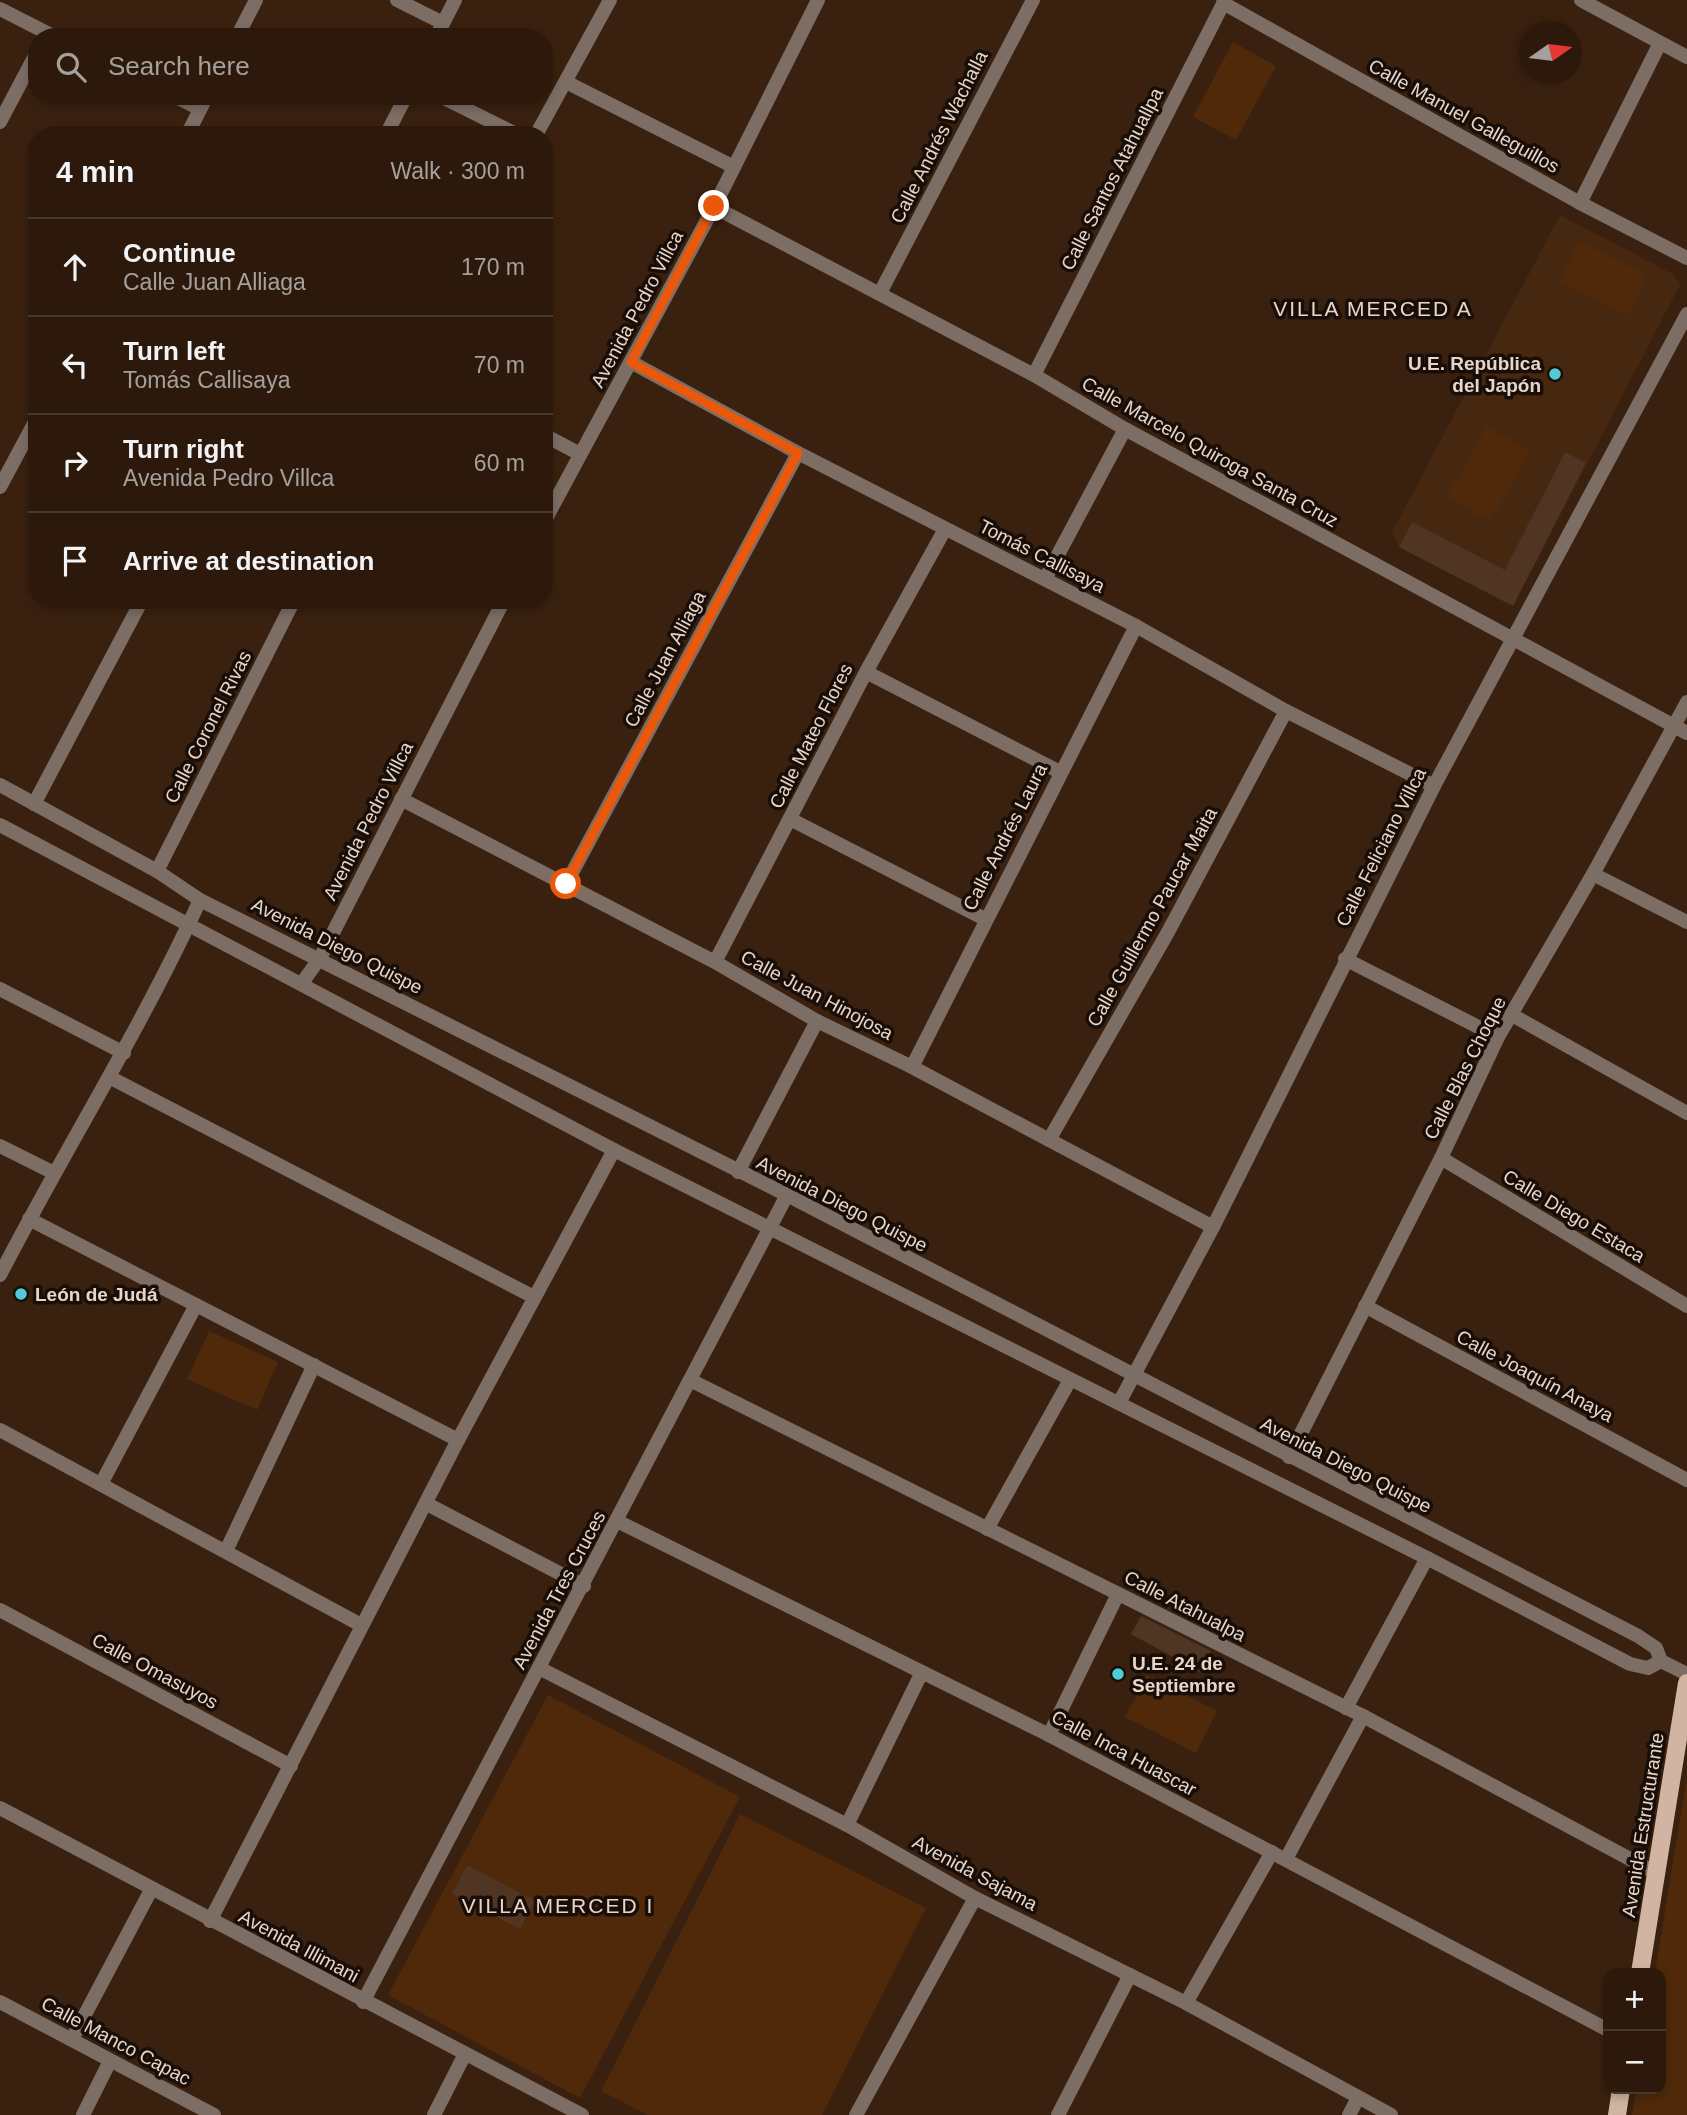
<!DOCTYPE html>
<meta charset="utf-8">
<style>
:root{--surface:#2c190b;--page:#342214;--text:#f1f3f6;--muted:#a6a09d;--line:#48382c}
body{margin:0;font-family:Helvetica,sans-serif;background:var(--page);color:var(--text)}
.controls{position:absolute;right:21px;bottom:21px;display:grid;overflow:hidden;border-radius:14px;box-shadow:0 4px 10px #0003}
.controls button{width:63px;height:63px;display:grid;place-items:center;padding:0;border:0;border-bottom:2px solid var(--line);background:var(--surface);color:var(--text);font:35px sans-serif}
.compass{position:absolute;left:1519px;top:21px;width:63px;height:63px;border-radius:50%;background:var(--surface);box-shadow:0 4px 10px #0003;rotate:76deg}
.stop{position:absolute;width:21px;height:21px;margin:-16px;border:5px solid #ea580c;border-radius:50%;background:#fff}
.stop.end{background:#ea580c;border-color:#fff;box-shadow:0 2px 7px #0008}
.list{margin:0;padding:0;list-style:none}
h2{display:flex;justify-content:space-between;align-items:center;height:91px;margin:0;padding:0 28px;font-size:30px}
h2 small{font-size:23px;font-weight:400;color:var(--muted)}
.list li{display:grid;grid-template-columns:46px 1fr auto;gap:21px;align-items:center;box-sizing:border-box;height:98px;padding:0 28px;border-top:2px solid var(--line)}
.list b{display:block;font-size:26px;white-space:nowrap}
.list p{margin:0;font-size:23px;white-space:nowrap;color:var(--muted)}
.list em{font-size:23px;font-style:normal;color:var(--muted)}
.icon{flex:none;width:38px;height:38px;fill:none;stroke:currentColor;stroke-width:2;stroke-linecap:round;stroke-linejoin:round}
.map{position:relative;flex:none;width:1687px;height:2115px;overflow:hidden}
.search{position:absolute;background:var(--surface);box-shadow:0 4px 10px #0003;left:28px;top:28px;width:525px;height:77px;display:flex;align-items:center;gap:18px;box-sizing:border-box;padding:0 24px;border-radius:28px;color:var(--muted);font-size:26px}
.panel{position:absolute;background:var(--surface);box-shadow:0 4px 10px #0003;left:28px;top:126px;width:525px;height:483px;border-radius:28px}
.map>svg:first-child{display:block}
</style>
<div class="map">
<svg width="1687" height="2115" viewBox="0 0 1687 2115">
<rect width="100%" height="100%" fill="#3a210f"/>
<path fill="#462710" d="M1560,215L1673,274L1680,285L1513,606L1399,547L1392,532Z"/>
<g fill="#4f290a">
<path d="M1233,42L1276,66L1236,140L1193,117Z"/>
<path d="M1579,241L1648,275L1627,316L1559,283Z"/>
<path d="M1487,426L1531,451L1490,522L1446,497Z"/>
<path d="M209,1331L278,1362L257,1410L187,1379Z"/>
<path d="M1147,1675L1217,1711L1196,1753L1125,1717Z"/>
<path d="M548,1695L740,1797L580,2098L388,1995Z"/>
<path d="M1687,1776V2115H1632L1636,2089H1661V1973H1655Z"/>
<path d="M740,1814L926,1908L822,2115H648L601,2091Z"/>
</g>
<g fill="#503523">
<path d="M1565,452L1586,463L1513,606L1399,547L1412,522L1505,570Z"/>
<path d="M1141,1616L1211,1651L1200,1672L1131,1634Z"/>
<path d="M467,1865L535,1901L520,1929L452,1894Z"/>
</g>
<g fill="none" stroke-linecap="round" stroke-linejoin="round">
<g stroke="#7c6e65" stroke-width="14">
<path d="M397,0L443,23"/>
<path d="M1581,0L1687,57"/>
<path d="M1223,3L1580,203L1687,258"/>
<path d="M0,9L55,37"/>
<path d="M237,37L256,0"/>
<path d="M436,37L455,0"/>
<path d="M566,82L734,167"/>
<path d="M174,96L200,109"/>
<path d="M440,96L518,135"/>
<path d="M0,122L37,52"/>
<path d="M187,135L207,96"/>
<path d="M386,135L406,96"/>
<path d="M536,135L610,0"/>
<path d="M1580,203L1660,43"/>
<path d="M714,207L1034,375L1125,429L1687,733"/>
<path d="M880,293L1033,0"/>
<path d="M631,362L798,453L1136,626L1286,711L1434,786"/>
<path d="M1034,375L1225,0"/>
<path d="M544,435L580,454"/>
<path d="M0,487L37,418"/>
<path d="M544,522L714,207L818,0"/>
<path d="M1045,579L1125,429"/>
<path d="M866,672L1060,772"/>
<path d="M401,799L715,962L817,1021L912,1067L1213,1227"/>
<path d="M34,804L142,600"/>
<path d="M790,819L985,919"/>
<path d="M157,871L294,600"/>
<path d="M1593,874L1687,922"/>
<path d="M566,884L798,453"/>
<path d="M1345,959L1498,1037"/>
<path d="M715,962L866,672L945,529"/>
<path d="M302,983L320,958L504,600"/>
<path d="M0,989L124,1053"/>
<path d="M1512,1015L1687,1113"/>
<path d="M912,1067L1136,626"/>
<path d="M111,1078L534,1297"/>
<path d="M1049,1140L1168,932L1286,711"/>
<path d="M0,1146L54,1173"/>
<path d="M1441,1158L1687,1306"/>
<path d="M738,1172L817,1021"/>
<path d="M29,1219L458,1440"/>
<path d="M1365,1306L1687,1480"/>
<path d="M692,1381L1363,1716L1656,1873"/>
<path d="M1119,1403L1213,1227L1434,786L1687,314"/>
<path d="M0,1430L361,1625"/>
<path d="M1289,1457L1441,1158L1498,1037L1593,874L1687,702"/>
<path d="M101,1484L196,1305"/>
<path d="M427,1504L584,1586"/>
<path d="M617,1521L1049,1735L1608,2030"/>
<path d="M987,1529L1070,1380"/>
<path d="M226,1551L314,1365"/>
<path d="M0,1610L291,1766"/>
<path d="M1661,1661L1687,1674"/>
<path d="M539,1668L847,1825L975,1898L1186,2003L1391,2115"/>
<path d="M1346,1708L1427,1558"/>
<path d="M1049,1735L1118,1594"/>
<path d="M0,1808L582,2115"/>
<path d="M847,1825L922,1672"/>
<path d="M1286,1859L1363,1716"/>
<path d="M210,1921L458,1440L614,1150"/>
<path d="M0,2002L214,2115"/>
<path d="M363,2002L787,1195"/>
<path d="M1186,2003L1272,1852"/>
<path d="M72,2039L151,1890"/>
<path d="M83,2115L110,2061"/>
<path d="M434,2115L465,2054"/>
<path d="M856,2115L975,1898"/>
<path d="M1058,2115L1130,1975"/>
<path d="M1349,2115L1358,2098"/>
</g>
<g stroke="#7c6e65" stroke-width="14">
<path d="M0,785L157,871L200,900L787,1195L1638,1636L1656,1648L1661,1661L1648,1668L1630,1664L1427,1558L614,1150L0,825"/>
<path d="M0,1275C65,1149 141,1029 200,900"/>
</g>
<g stroke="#d1b5a2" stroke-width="18">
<path d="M1640,1973L1687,1683"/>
<path d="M1617,2115L1621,2089"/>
</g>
</g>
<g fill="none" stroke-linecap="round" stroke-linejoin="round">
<path stroke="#ea580c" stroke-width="9" d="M566,884L798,453L631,362L714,206"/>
</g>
<g fill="#52cbd8" stroke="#190e07" stroke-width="2.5">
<circle cx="1555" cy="374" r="7"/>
<circle cx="21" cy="1294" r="7"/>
<circle cx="1118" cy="1674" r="7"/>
</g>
<g text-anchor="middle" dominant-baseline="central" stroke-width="7" stroke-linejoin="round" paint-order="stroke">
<g font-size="19" fill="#e6d5ca" stroke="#190e07">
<text transform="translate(1464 116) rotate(29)">Calle Manuel Galleguillos</text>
<text transform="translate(939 137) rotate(-63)">Calle Andrés Wachalla</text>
<text transform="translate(1112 179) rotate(-63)">Calle Santos Atahuallpa</text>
<text transform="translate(637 309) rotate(-62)">Avenida Pedro Villca</text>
<text transform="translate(1210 452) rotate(29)">Calle Marcelo Quiroga Santa Cruz</text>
<text transform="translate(1042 556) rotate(27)">Tomás Callisaya</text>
<text transform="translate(665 659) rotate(-62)">Calle Juan Alliaga</text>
<text transform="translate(208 727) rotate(-63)">Calle Coronel Rivas</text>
<text transform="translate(811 736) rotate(-63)">Calle Mateo Flores</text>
<text transform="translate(368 821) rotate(-63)">Avenida Pedro Villca</text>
<text transform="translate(1005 837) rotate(-63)">Calle Andrés Laura</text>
<text transform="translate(1381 847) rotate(-63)">Calle Feliciano Villca</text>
<text transform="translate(1152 917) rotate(-61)">Calle Guillermo Paucar Maita</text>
<text transform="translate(337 946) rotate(27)">Avenida Diego Quispe</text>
<text transform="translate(817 995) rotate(28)">Calle Juan Hinojosa</text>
<text transform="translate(1465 1068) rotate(-63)">Calle Blas Choque</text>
<text transform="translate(842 1204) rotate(27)">Avenida Diego Quispe</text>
<text transform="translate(1574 1216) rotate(31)">Calle Diego Estaca</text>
<text transform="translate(1535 1376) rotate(28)">Calle Joaquín Anaya</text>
<text transform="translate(1346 1465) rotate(27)">Avenida Diego Quispe</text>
<text transform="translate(559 1590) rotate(-62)">Avenida Tres Cruces</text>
<text transform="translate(1185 1606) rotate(27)">Calle Atahualpa</text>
<text transform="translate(155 1671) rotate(28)">Calle Omasuyos</text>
<text transform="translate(1124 1753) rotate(28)">Calle Inca Huascar</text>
<text transform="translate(1643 1825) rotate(-81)">Avenida Estructurante</text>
<text transform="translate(975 1873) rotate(28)">Avenida Sajama</text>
<text transform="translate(299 1946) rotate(28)">Avenida Illimani</text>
<text transform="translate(116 2041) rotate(28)">Calle Manco Capac</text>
</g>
<g font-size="19" font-weight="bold" fill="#e6d5ca" stroke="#190e07" text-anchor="start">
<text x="1541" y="363" text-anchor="end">U.E. República<tspan x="1541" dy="22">del Japón</tspan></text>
<text x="35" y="1294">León de Judá</text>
<text x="1132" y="1663">U.E. 24 de<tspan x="1132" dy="22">Septiembre</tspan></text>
</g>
<g font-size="21" letter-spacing="2" fill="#e6d5ca" stroke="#190e07">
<text x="1373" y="308">VILLA MERCED A</text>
<text x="558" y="1905">VILLA MERCED I</text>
</g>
</g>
</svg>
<div class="controls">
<button>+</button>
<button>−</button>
</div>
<svg class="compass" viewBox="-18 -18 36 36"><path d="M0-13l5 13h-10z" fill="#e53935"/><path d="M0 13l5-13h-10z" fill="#a6a09d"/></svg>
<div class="stop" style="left:566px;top:884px"></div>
<div class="stop end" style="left:714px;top:206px"></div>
<div class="search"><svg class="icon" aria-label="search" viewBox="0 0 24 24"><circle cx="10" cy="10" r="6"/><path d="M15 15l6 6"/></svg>Search here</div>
<section class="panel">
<h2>4 min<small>Walk · 300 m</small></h2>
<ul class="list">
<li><svg class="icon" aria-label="ahead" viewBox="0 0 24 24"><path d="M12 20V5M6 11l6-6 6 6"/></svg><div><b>Continue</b><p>Calle Juan Alliaga</p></div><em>170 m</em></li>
<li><svg class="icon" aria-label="left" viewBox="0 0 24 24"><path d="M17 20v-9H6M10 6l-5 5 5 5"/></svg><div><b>Turn left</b><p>Tomás Callisaya</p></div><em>70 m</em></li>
<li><svg class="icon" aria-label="right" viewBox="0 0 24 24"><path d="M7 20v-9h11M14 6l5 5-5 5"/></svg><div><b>Turn right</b><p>Avenida Pedro Villca</p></div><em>60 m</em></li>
<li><svg class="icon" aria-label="arrive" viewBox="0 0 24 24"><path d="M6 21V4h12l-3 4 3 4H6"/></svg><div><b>Arrive at destination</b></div></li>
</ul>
</section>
</div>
